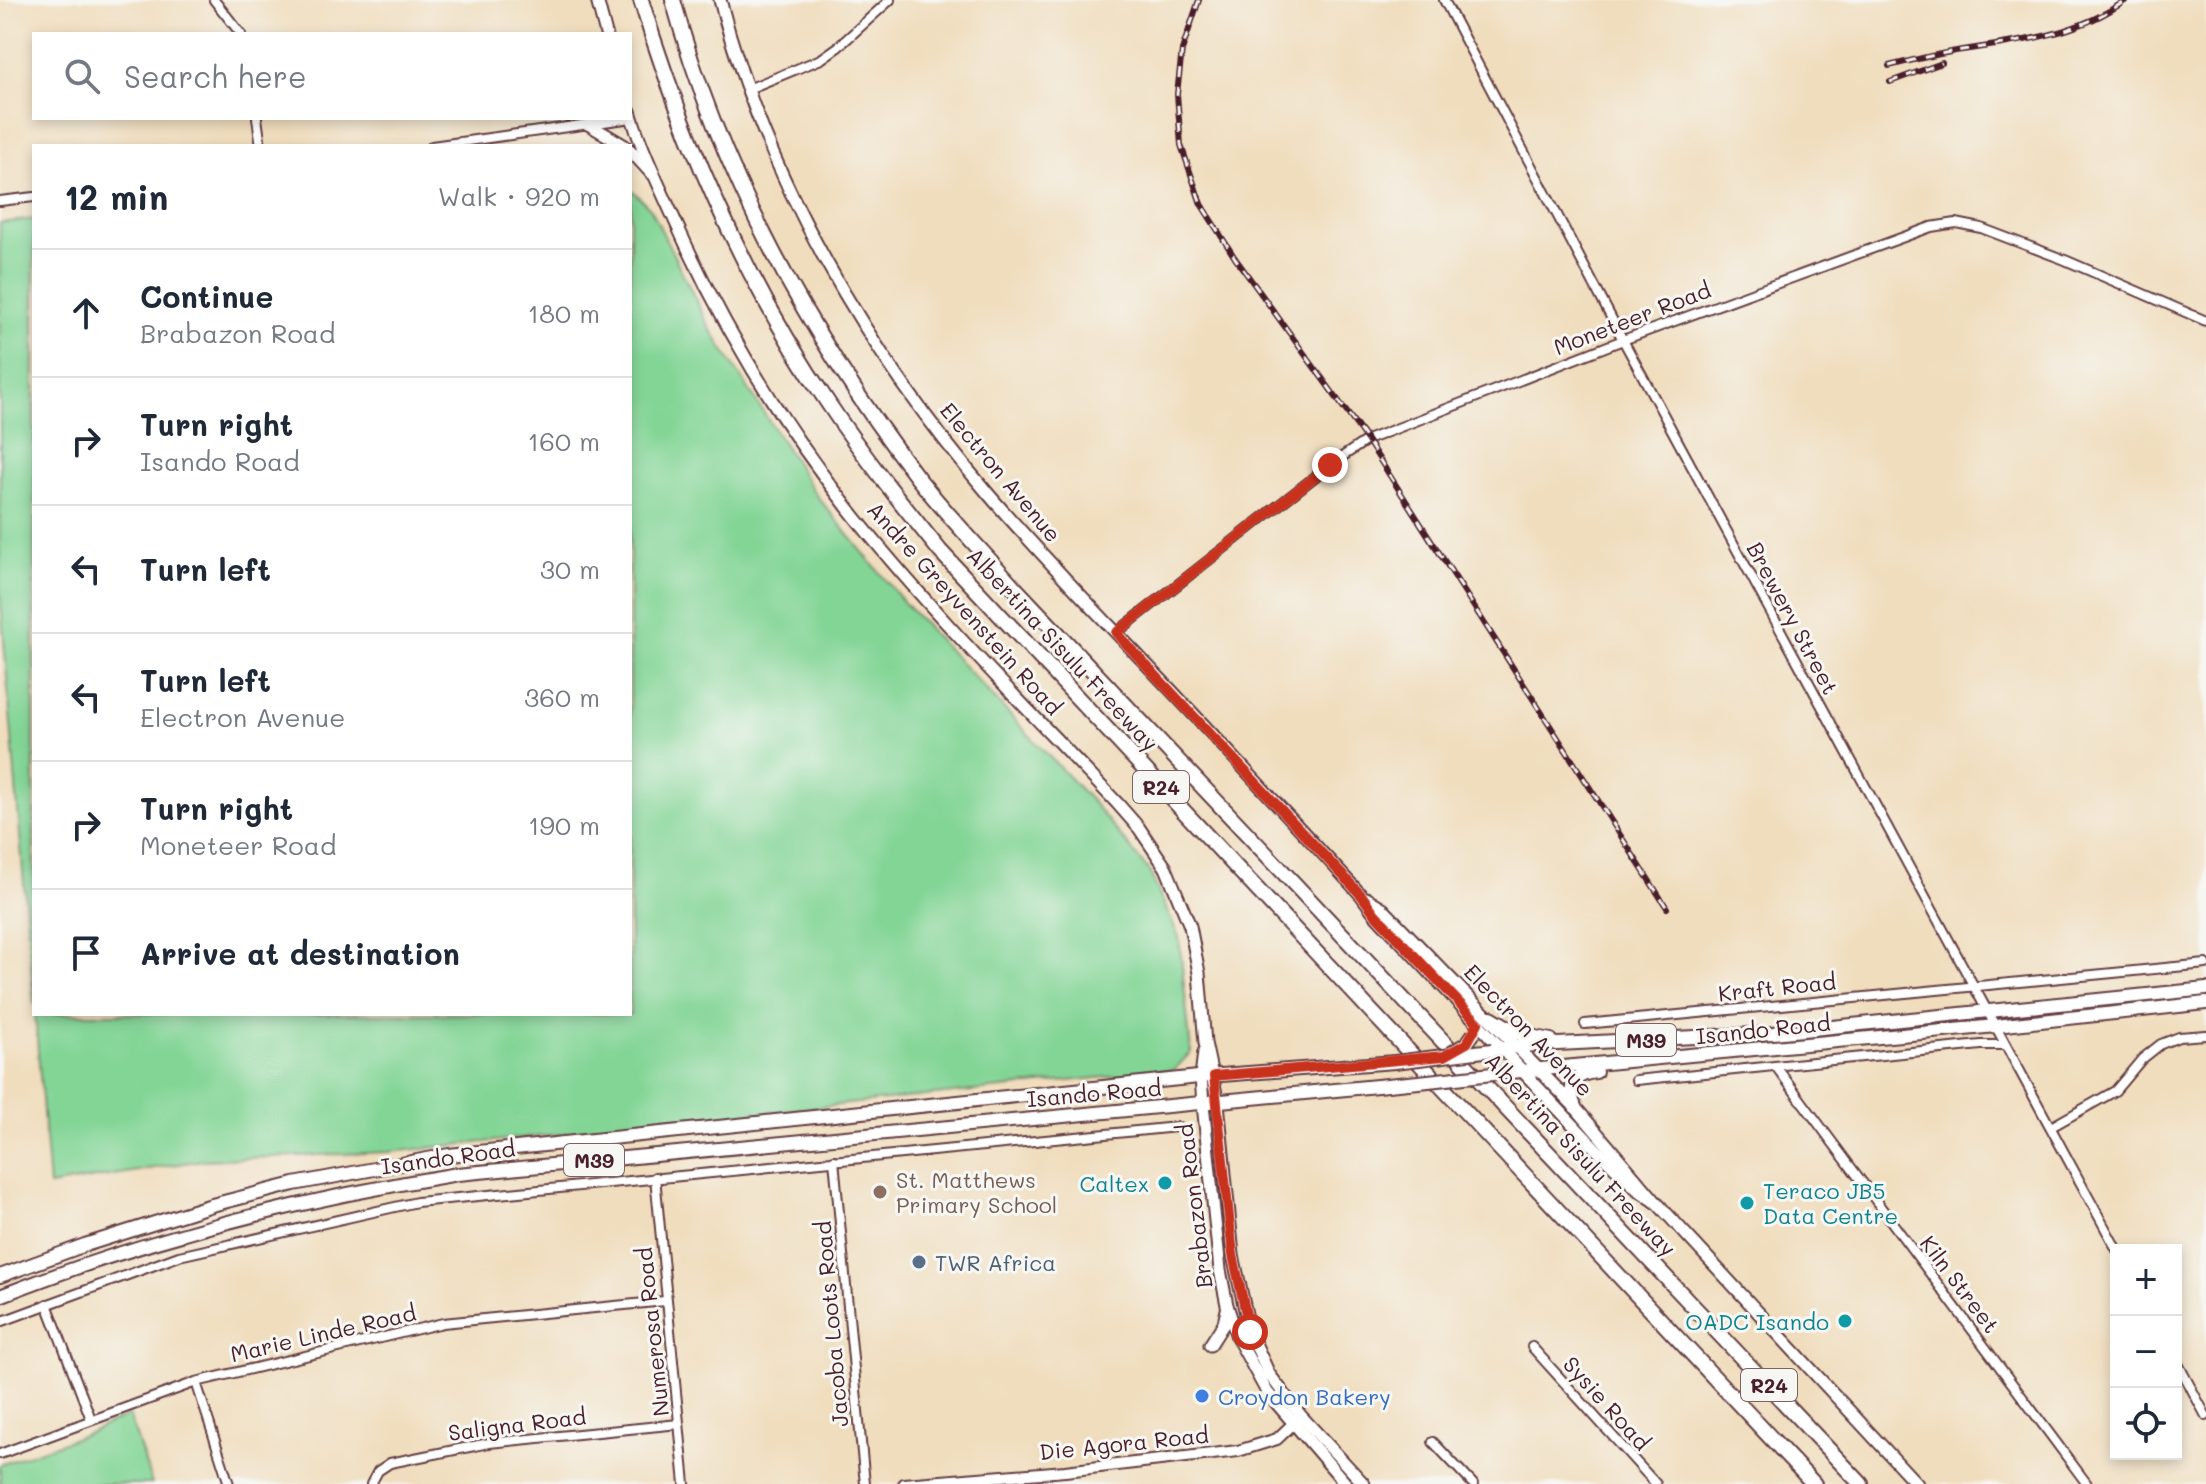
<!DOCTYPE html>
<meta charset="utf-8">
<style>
:root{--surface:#fff;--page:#f6f6f7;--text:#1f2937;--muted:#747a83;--line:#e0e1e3}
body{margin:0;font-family:Mali,sans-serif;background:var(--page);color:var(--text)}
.controls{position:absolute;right:24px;bottom:24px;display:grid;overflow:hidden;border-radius:0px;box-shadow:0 4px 12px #0003}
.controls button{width:72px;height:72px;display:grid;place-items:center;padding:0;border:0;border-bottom:2px solid var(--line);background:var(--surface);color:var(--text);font:40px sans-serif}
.stop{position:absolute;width:24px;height:24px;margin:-18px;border:6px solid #c8321e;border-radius:50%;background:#fff}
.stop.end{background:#c8321e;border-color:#fff;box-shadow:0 2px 8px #0008}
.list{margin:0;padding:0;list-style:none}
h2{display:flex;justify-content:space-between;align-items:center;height:104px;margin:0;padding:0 32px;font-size:34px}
h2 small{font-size:26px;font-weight:400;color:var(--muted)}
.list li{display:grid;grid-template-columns:52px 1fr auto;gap:24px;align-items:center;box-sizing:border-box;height:128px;padding:0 32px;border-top:2px solid var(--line)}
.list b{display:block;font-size:30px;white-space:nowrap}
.list p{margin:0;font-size:26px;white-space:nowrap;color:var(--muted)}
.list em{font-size:26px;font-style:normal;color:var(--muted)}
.icon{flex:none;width:44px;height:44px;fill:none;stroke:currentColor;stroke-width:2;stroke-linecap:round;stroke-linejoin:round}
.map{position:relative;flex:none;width:2206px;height:1484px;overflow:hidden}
.search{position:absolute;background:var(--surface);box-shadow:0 4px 12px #0003;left:32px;top:32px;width:600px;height:88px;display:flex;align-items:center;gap:20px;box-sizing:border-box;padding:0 28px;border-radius:0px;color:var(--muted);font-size:30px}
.panel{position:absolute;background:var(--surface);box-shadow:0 4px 12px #0003;left:32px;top:144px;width:600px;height:872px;border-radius:0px}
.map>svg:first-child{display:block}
</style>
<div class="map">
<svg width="2206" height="1484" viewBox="0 0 2206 1484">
<rect width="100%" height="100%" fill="#f6f6f2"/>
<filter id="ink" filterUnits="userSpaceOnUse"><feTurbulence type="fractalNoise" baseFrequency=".0125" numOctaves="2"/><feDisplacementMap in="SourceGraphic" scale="16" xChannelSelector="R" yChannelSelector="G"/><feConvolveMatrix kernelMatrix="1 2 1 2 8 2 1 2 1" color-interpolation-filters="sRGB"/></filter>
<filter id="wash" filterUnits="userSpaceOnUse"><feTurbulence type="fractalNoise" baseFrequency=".006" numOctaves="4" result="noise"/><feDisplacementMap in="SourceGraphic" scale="32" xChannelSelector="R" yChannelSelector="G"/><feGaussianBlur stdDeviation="1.8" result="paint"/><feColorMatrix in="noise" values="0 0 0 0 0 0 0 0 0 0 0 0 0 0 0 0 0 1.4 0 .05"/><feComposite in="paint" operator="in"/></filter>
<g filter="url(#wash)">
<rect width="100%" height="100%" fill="#f0ddbd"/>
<g fill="#83d596" stroke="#667a60" stroke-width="2">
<path d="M630,188L651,209L709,327L816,495L906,605L1094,804L1149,871L1179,937L1191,1052L1174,1070L389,1152L202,1160L49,1186L35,1014H630Z"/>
<path d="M34,219V1005L0,591V223Z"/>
<path d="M129,1415L152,1484H0V1465L86,1434Z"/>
</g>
</g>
<g filter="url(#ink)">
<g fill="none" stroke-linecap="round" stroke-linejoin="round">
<g stroke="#633c41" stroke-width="12">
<g id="minor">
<path d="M214,0L241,34"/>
<path d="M1444,0L1623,340L2117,1250"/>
<path d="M748,89L821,59L838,47L890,0"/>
<path d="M257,118L261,146"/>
<path d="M432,146L632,118"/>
<path d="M0,201L34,197"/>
<path d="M1116,633L1330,465L1367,440L1623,340L1931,227L1956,223L1981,228L2065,260L2206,321"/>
<path d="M1585,1024L2206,964"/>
<path d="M1777,1068L2087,1484"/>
<path d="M1636,1080L1981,1045H2005"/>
<path d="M2051,1127L2115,1091L2142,1059L2161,1044L2179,1037L2206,1035"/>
<path d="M834,1160L865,1484"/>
<path d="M655,1177L685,1484"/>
<path d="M47,1304L91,1419"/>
<path d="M0,1322L179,1256L417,1202L1177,1127"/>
<path d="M1532,1347L1656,1484"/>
<path d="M2176,1360L2206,1416"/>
<path d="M196,1382L229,1484"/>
<path d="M1433,1442L1473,1484"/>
<path d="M0,1454L196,1382L443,1323L665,1301"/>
<path d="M371,1484L378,1471L390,1463L489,1443L679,1424"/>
</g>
</g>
<g stroke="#633c41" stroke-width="14">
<path id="tertiary" d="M904,1484L1065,1471L1238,1451L1277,1439L1298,1419"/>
</g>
<g stroke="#633c41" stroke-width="15">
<g id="secondary">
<path d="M597,0L606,34"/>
<path d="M720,0C767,182 869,355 990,496C1047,562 1108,624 1168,687C1233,756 1297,826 1362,896L1375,914L1595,1148L1637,1189L1656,1202"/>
<path d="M630,111C641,149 660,187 676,223C724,330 786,431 859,522C939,621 1030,711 1117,803L1139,828L1166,868L1190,926L1199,973L1205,1043L1218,1103L1233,1255L1250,1332L1269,1374L1301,1416L1364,1484"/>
<path d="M588,124L625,146"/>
<path d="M630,150L651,173"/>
<path d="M1366,898L1381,907L1575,1107L1656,1202L1917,1484"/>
<path d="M1204,1052L1201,1077L1203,1104L1220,1270L1227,1305L1237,1337L1267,1392L1346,1484"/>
<path d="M1210,1345L1224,1323L1227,1310"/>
</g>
</g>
<g stroke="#633c41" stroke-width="16">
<g id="primary">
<path d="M1491,1017L1520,1034L1551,1040"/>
<path d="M1492,1050L1519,1046L1773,1033L2206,989"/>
<path d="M1511,1072L1996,1026L2206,1003"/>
<path d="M1575,1107C1567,1086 1573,1074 1596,1072"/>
<path d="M0,1276L85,1245L212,1205L294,1184L449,1155L1208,1076L1395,1062"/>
<path d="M0,1296C147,1238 302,1199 458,1174L1419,1082"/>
</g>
</g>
<g stroke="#633c41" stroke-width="18">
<g id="motorway">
<path d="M641,0C685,144 745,282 830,406C864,457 902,504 940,551L1814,1484"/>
<path d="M673,0C720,173 809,336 917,477C947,515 981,550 1013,586L1861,1484"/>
</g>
</g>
<use href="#minor" stroke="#fff" stroke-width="8"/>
<use href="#tertiary" stroke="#fff" stroke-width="10"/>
<use href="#secondary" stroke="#fff" stroke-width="11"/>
<use href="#primary" stroke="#fff" stroke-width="12"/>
<use href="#motorway" stroke="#fff" stroke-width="14"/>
<g stroke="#4a1f2b" stroke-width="6">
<g id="rail">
<path d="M1199,0L1182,50L1177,94L1181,145L1201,204L1235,258L1367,440L1667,908"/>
<path d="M1889,66C1913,60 1937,54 1962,50C2018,42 2079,35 2126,0"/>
<path d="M1890,82L1942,63"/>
</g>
</g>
<use href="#rail" stroke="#f6f6f2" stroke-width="3" stroke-dasharray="9" stroke-linecap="butt"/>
<g stroke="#633c41" stroke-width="16" stroke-linecap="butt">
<g id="primary-bridge">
<path d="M1451,1053L1467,1043L1474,1033"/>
<path d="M1395,1062L1492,1050"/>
<path d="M1419,1082L1511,1072"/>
</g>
</g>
<use href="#primary-bridge" stroke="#fff" stroke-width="12"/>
</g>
</g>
<g fill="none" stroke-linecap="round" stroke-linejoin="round" filter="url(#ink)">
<path stroke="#c8321e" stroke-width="10" d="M1250,1332L1233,1255L1214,1076L1444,1056L1467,1043L1478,1023L1375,914L1362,896L1116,633L1330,465"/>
</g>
<g fill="#0f9aa8" stroke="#f6f6f2" stroke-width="3">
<circle cx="1165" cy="1183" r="8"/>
<circle cx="1747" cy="1203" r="8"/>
<circle cx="1845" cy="1321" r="8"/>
</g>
<circle fill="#8d6e63" stroke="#f6f6f2" stroke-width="3" cx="880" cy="1192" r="8"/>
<circle fill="#5c6f8a" stroke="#f6f6f2" stroke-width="3" cx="919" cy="1262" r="8"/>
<circle fill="#3f7fe0" stroke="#f6f6f2" stroke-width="3" cx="1202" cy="1396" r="8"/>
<g text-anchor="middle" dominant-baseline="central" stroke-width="6" stroke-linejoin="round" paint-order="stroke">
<g fill="#f6f6f2" stroke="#7e6067" stroke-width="2">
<rect x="1133" y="771" width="56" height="32" rx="6"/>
<rect x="1616" y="1024" width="60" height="32" rx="6"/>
<rect x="564" y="1144" width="60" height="32" rx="6"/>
<rect x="1741" y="1369" width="56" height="32" rx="6"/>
</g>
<g font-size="20" font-weight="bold" fill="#4a1f2b">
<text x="1161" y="787">R24</text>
<text x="1646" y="1040">M39</text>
<text x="594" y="1160">M39</text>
<text x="1769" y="1385">R24</text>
</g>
<g font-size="22" fill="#4a1f2b" stroke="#f6f6f2">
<text transform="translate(1632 318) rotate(-21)">Moneteer Road</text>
<text transform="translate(1001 472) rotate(50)">Electron Avenue</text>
<text transform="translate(965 608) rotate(48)">Andre Greyvenstein Road</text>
<text transform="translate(1793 618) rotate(62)">Brewery Street</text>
<text transform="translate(1063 649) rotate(47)">Albertina Sisulu Freeway</text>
<text transform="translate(1777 987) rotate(-6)">Kraft Road</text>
<text transform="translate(1763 1029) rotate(-6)">Isando Road</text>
<text transform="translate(1529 1030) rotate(46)">Electron Avenue</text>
<text transform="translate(1094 1093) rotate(-5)">Isando Road</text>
<text transform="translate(1581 1154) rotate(47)">Albertina Sisulu Freeway</text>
<text transform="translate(448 1157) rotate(-8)">Isando Road</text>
<text transform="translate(1194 1206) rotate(-97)">Brabazon Road</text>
<text transform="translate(1960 1284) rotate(53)">Kiln Street</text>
<text transform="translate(831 1324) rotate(-95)">Jacoba Loots Road</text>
<text transform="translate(652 1332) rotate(-96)">Numerosa Road</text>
<text transform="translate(323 1333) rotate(-13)">Marie Linde Road</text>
<text transform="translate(1607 1403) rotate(48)">Sysie Road</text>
<text transform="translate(517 1424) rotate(-7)">Saligna Road</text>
<text transform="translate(1124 1443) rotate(-6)">Die Agora Road</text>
</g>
<g font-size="22" fill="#785e54" stroke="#f6f6f2" text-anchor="start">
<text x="896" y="1179">St. Matthews<tspan x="896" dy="25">Primary School</tspan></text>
</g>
<g font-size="22" fill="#0d838f" stroke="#f6f6f2" text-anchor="end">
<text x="1149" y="1183">Caltex</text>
<text x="1763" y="1190" text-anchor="start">Teraco JB5<tspan x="1763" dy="25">Data Centre</tspan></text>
<text x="1829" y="1321">OADC Isando</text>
</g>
<g font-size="22" fill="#4e5e75" stroke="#f6f6f2" text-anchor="start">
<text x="935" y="1262">TWR Africa</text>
</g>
<g font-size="22" fill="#366cbe" stroke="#f6f6f2" text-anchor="start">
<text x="1218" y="1396">Croydon Bakery</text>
</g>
</g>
</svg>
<div class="controls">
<button>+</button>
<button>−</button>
<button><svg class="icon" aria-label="locate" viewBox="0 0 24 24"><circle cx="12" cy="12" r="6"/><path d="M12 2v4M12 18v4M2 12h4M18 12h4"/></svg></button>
</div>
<div class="stop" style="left:1250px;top:1332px"></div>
<div class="stop end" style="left:1330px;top:465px"></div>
<div class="search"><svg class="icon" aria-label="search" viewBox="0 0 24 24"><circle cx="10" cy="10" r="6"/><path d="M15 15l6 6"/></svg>Search here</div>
<section class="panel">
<h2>12 min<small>Walk · 920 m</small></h2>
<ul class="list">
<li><svg class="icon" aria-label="ahead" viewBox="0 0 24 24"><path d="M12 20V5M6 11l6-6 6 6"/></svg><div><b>Continue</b><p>Brabazon Road</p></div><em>180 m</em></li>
<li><svg class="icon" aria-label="right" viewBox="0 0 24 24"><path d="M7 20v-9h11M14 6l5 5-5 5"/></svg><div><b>Turn right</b><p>Isando Road</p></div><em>160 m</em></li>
<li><svg class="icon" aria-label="left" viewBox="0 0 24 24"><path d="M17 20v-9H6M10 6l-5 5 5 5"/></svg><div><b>Turn left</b></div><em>30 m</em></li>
<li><svg class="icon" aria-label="left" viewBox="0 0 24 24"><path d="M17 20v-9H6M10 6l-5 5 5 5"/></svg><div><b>Turn left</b><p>Electron Avenue</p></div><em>360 m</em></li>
<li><svg class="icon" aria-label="right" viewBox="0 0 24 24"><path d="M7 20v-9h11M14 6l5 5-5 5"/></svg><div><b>Turn right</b><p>Moneteer Road</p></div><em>190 m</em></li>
<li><svg class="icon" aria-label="arrive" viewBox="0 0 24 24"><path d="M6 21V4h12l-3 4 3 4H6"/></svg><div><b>Arrive at destination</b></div></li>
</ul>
</section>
</div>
